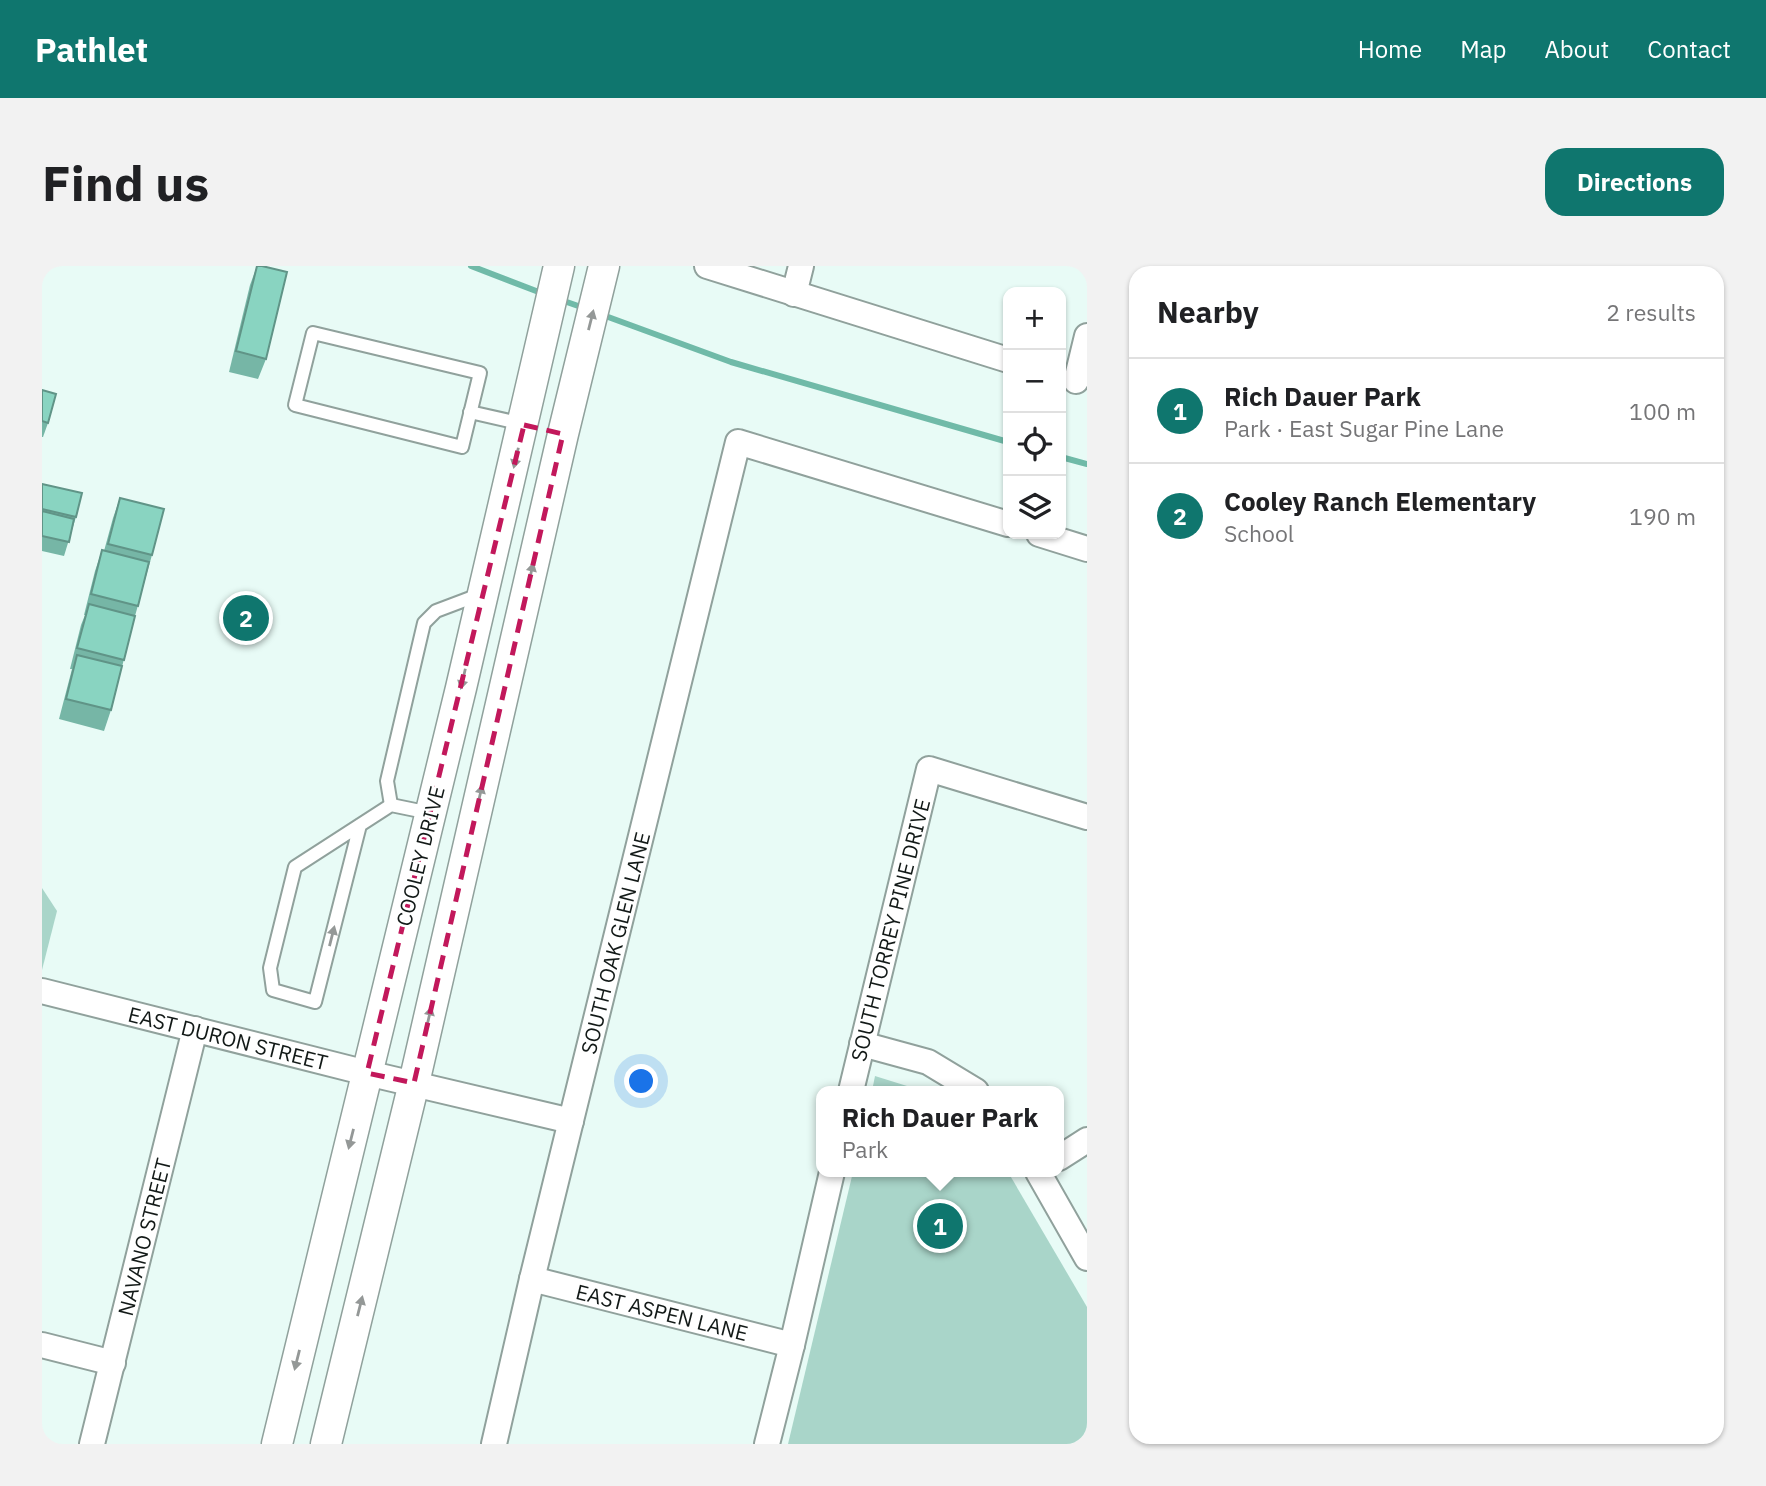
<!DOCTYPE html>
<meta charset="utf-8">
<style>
:root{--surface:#fff;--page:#f2f2f2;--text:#202124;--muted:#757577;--line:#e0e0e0;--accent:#0f766e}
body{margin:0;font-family:"IBM Plex Sans",sans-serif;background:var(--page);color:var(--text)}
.controls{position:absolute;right:21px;top:21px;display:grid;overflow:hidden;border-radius:14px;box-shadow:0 2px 5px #0004}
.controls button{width:63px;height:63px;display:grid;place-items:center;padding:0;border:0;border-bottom:2px solid var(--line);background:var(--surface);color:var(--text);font:35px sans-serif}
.you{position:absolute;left:600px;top:816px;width:24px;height:24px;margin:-18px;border:5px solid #fff;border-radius:50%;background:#1a73e8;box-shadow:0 0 0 10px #1a73e833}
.badge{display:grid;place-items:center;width:46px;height:46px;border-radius:50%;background:var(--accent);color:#fff;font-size:23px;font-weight:700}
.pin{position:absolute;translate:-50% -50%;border:4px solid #fff;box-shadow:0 2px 7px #0006}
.popup{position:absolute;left:774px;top:820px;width:248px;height:91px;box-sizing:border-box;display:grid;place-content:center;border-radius:14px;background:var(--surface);filter:drop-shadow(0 2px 5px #0005);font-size:23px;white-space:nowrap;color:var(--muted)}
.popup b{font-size:26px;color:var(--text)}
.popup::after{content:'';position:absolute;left:50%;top:100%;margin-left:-14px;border:14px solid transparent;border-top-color:var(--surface)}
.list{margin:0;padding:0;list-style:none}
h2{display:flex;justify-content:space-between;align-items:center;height:91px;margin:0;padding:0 28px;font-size:30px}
h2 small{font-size:23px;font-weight:400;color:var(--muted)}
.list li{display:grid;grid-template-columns:46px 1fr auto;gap:21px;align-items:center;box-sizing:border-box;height:105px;padding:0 28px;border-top:2px solid var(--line)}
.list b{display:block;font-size:26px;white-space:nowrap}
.list p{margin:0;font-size:23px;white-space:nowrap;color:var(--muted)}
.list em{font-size:23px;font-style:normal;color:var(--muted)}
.icon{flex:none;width:38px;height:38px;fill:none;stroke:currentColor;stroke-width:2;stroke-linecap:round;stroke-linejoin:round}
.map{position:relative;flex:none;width:1045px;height:1178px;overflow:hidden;border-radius:21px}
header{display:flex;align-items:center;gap:42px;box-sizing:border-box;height:98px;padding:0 35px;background:var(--accent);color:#fff}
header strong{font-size:33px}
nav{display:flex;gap:38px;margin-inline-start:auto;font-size:24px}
.intro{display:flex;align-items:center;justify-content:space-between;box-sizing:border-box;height:168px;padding:0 42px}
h1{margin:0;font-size:49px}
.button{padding:18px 32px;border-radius:21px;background:var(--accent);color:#fff;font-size:24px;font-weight:700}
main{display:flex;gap:42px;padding:0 42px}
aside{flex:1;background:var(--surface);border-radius:21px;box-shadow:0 2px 5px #0004}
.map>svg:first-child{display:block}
</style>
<header>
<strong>Pathlet</strong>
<nav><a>Home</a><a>Map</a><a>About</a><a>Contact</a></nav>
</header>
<div class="intro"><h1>Find us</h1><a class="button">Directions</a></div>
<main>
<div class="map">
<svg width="1045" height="1178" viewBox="0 0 1045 1178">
<rect width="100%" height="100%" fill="#e8fbf6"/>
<g fill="#a9d5c9">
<path d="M0,622L15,645L0,704Z"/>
<path d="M833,810L881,825H830Z"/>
<path d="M811,906H966L1045,1041V1178H746Z"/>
</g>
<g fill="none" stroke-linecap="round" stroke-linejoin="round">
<g stroke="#70baa8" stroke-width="6">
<path d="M429,0L502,28"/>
<path d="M519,34L542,42"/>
<path d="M558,48L689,96L966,176"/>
<path d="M1019,191L1045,198"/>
</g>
<g stroke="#90a19c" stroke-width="16">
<g id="service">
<path d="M271,67L438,107L420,181L253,139Z"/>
<path d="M428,146L481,158"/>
<path d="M349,539L345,515L382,357L394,345L439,328"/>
<path d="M318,559L273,736L231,724L228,702L253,601L349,539L388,547"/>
</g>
</g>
<g stroke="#90a19c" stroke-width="28">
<g id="minor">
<path d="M665,0L966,94"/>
<path d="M752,28L759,0"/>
<path d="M1034,115L1045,70"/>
<path d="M997,268L1045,283"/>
<path d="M0,725L325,807L529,855"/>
<path d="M820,778L886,796L934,825"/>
<path d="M809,825L887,503L1045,551"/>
<path d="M1017,892L1045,874"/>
<path d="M996,906L1045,992"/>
<path d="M490,1013L750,1079"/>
<path d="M0,1079L71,1097"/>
<path d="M50,1178L153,763"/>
<path d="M452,1178L490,1013L696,176L966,258"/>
<path d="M725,1178L750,1079L790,906"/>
</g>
</g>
<g stroke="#90a19c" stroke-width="33">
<g id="tertiary">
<path d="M235,1178L419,422L517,0"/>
<path d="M284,1178L372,817L521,168L562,0"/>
</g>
</g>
<use href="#service" stroke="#fff" stroke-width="12"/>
<use href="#minor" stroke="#fff" stroke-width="24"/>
<use href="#tertiary" stroke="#fff" stroke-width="30"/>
</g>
<g fill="#76b6a6">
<path d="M215,0L224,93L216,113L187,106L208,19Z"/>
<path d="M0,124L6,157L1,171H0Z"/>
<path d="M0,218L34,251L22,290L0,285Z"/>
<path d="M78,232L110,289L93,350L69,444L62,465L17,453L30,403H28L39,359L43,349H42L53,305L60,284L62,285L71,252Z"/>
</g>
<g fill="#89d4c1" stroke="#609487" stroke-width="2">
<path d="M215,0H220L245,6L224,93L194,85Z"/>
<path d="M0,124L14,128L6,157L0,155Z"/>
<path d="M0,218L40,227L34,251L0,243Z"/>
<path d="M78,232L122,243L110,289L66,278Z"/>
<path d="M0,245L32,253L27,276L0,270Z"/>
<path d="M60,284L107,296L96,340L49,328Z"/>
<path d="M47,338L93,350L82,394L35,382Z"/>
<path d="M35,389L80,400L69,444L24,433Z"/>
</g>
<defs><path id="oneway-solid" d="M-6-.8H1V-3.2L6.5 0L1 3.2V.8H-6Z" transform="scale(1.75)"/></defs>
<g fill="#949897">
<use href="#oneway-solid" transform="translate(549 54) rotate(-76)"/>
<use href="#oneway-solid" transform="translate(474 192) rotate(103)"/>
<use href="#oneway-solid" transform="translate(489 307) rotate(-77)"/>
<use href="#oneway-solid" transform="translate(421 413) rotate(103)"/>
<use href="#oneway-solid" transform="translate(438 529) rotate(-77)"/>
<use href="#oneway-solid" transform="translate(290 670) rotate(-76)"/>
<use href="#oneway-solid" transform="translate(387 751) rotate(-77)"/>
<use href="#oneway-solid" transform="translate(309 873) rotate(104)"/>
<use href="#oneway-solid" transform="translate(318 1040) rotate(-76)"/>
<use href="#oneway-solid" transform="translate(255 1094) rotate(104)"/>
</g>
<path fill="none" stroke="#c2185b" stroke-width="5" stroke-dasharray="14 9" stroke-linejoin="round" d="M482,159L521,168L372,817L325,807Z"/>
<g text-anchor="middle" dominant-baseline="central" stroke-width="5" stroke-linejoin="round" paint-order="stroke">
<g font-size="21" fill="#121917" stroke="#fff">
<text transform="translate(378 590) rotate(-76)">COOLEY DRIVE</text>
<text transform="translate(848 664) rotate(-76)">SOUTH TORREY PINE DRIVE</text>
<text transform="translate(573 677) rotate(-76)">SOUTH OAK GLEN LANE</text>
<text transform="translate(186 772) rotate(14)">EAST DURON STREET</text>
<text transform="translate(102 971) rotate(-76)">NAVANO STREET</text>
<text transform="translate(620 1046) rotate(14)">EAST ASPEN LANE</text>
</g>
</g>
</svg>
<div class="controls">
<button>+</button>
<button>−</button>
<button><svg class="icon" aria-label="locate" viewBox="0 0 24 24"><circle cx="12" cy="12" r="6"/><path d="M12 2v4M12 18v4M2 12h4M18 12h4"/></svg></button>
<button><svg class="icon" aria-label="layers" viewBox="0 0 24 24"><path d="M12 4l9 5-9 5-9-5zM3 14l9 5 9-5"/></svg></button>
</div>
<div class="you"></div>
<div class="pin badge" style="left:898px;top:960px">1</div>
<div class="popup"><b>Rich Dauer Park</b>Park</div>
<div class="pin badge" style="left:204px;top:352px">2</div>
</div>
<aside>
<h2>Nearby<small>2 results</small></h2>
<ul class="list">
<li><span class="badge">1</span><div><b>Rich Dauer Park</b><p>Park · East Sugar Pine Lane</p></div><em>100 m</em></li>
<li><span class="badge">2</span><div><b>Cooley Ranch Elementary</b><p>School</p></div><em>190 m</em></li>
</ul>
</aside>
</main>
